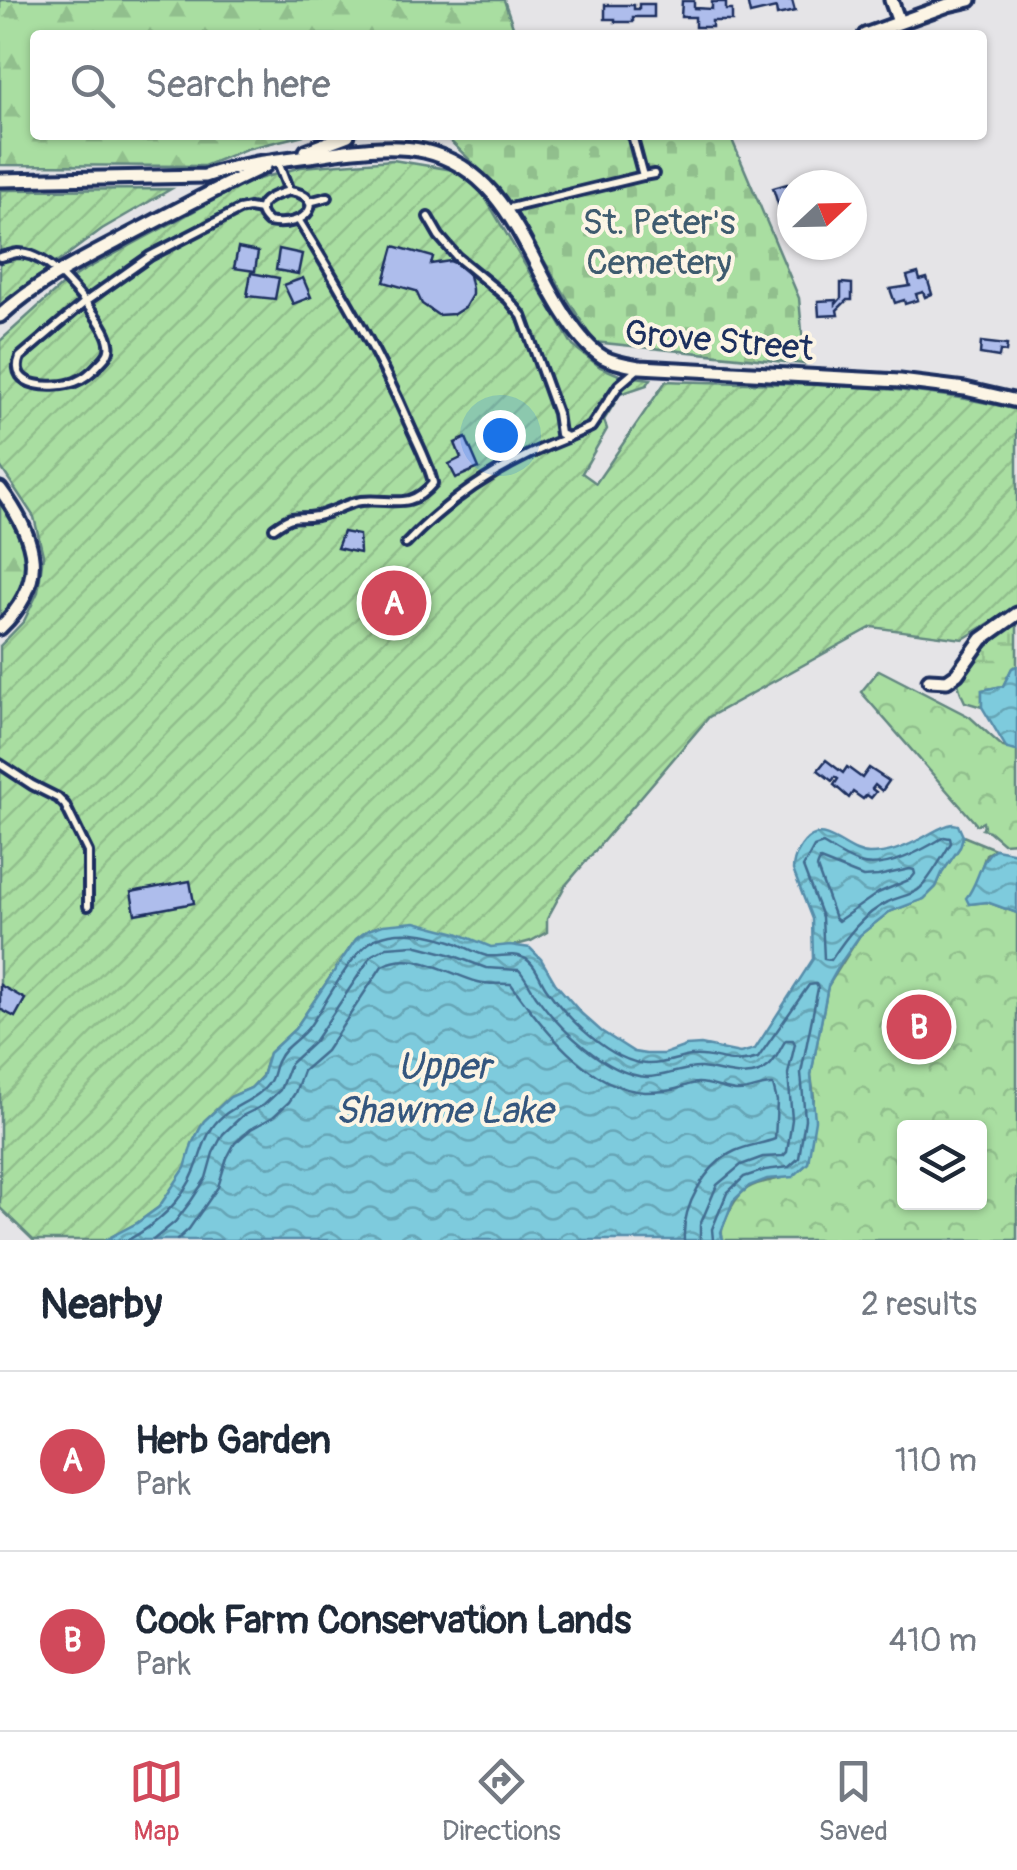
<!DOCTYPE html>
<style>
:root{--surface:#fff;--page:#f6f6f7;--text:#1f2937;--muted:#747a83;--line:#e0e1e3;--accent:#d1495b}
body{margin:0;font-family:Pangolin,sans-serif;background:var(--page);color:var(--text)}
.controls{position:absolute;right:30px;bottom:30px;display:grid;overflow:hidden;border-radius:10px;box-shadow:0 2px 8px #0004}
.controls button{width:90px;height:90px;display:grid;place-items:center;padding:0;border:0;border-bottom:2px solid var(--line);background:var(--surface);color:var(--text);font:50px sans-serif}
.compass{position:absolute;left:777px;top:170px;width:90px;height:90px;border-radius:50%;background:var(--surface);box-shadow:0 2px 8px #0004;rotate:68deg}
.you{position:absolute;left:500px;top:435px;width:35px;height:35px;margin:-25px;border:8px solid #fff;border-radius:50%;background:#1a73e8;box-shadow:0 0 0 15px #1a73e833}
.badge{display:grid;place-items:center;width:65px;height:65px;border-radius:50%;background:var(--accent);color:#fff;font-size:32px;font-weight:700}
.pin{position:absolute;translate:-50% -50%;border:5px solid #fff;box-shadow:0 2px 10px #0006}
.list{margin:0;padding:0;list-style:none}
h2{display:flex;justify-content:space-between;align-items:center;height:130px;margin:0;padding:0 40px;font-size:42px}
h2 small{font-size:32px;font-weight:400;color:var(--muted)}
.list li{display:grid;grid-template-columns:65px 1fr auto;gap:30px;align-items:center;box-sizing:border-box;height:180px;padding:0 40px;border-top:2px solid var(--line)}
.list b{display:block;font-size:38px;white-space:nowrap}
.list p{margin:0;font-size:32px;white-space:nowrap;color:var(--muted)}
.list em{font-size:32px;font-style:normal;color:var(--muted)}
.icon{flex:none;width:55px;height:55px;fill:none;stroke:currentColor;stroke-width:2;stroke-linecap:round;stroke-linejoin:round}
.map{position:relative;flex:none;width:1017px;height:1240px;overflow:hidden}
.search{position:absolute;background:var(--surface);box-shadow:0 2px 8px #0004;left:30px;right:30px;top:30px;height:110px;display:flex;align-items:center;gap:25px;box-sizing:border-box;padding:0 35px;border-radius:10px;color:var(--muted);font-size:38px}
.sheet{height:490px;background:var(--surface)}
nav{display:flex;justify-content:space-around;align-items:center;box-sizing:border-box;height:140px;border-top:2px solid var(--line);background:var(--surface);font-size:28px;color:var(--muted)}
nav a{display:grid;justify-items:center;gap:5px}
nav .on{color:var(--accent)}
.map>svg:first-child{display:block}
</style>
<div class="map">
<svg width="1017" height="1240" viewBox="0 0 1017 1240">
<defs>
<pattern id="forest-firs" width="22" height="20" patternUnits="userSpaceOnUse" patternTransform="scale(2.5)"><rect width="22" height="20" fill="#a9dea1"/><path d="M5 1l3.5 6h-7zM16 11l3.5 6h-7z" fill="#91bf8d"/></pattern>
<pattern id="wetland-marsh" width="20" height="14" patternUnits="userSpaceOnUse" patternTransform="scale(2.5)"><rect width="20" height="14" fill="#a9dea1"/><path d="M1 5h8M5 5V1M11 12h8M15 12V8" fill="none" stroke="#91bf8d"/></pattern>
<pattern id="cemetery-stones" width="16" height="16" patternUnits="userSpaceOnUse" patternTransform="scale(2.5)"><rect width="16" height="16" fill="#a9dea1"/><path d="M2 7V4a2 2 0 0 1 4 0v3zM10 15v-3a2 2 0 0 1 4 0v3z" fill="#91bf8d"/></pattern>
<pattern id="park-crowns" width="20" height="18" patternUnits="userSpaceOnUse" patternTransform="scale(2.5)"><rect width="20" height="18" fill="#a9dea1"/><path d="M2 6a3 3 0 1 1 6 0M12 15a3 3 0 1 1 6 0" fill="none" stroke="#91bf8d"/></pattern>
<pattern id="garden-furrows" width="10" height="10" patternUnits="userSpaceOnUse" patternTransform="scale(2.5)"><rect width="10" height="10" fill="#a9dea1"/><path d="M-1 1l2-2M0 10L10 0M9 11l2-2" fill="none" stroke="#91bf8d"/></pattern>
<pattern id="water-waves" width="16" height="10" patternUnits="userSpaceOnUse" patternTransform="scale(2.5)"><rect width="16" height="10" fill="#7ecbdd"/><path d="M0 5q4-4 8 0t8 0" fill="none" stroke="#66a5b6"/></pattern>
</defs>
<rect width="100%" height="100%" fill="#e5e4e7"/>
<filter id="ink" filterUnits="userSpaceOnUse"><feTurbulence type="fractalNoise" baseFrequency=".01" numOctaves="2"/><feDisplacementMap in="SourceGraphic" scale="20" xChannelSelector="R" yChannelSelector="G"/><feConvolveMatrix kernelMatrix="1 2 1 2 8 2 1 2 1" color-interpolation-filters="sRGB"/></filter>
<g filter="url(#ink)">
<g fill="url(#forest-firs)" stroke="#628680" stroke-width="2.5">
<path d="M0,0H504L516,35H35V135H304L246,149L204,166L0,165Z"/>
<path d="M0,499C19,522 36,559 23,590C19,602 8,613 0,623Z"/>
</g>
<path fill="url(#wetland-marsh)" stroke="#628680" stroke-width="2.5" d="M1009,626H1017V666L1012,668L1003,686L982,690V707L965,702C958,688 956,680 960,665L977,656Z"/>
<path fill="url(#cemetery-stones)" stroke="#628680" stroke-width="2.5" d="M444,135H730L799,298L805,364L594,342L500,189Z"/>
<g fill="url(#park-crowns)" stroke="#628680" stroke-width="2.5" fill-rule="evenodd">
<path d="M879,670L970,717L1003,747L1017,751V842L1003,843L989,831L982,829L984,826L983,822L977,825L861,692Z"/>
<path d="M963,836L995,849L986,854L969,904L987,902L1017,913V1240H723C720,1230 723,1227 727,1217C747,1165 780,1193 808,1163L814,1097L811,1075L828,986L860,935L889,912L924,899L936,887L942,873L960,847ZM904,1128H980V1202H904Z"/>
</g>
<g fill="url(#garden-furrows)" stroke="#628680" stroke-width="2.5">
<path d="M393,160L453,170L480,189L573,346L600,367L619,375L651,379L647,385L620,394L604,420L607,429L582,473L596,483L666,381C782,385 903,381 1017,410V606L963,639L872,627L709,717L565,886L547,919V932L531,941L498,950L383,925L368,930L356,939L295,1029L269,1053L262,1076L251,1088L230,1097L204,1121L192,1144L186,1168L159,1207L137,1223L105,1240H33L0,1208V646L24,621L38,592L43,555L34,517L0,466V341L61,286L83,271L248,182L301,167Z"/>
<path d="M171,189L102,229L35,279L0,310V190Z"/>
</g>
<g fill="url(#water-waves)" stroke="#568daa" stroke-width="2.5">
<path d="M1017,666V751L1007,749L982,707V690L1003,686L1012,668Z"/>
<path d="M953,824L958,825L963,836L960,847L942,873L936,887L924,899L889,912L860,935L842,961L828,986L811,1075L815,1120L808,1163L793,1177L767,1179L749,1186L733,1201L721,1232L723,1240H105L137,1223L159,1207L185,1168L192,1144L204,1121L230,1097L251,1088L262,1077L269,1053L295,1029L356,939L368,930L383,925L415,922L457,933L491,947L510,945L530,948L541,959L555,983L582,1014L601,1031L634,1052L646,1054H664L686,1046L701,1045L740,1053L755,1049L813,959L812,919L793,870C793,858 801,842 812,836C829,827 850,855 870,854C889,854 908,846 924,837C934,832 941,826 953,824Z"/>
<path d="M995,849L1017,853V913L987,902L969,904L966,898C979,883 979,859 995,849Z"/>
</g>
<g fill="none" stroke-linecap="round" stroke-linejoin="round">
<g stroke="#436d91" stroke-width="2.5">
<path d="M944,837L950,838L951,843C944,854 927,884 918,890C909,896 897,897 888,902C863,914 846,937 831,960L824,959L822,917L803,867L814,847L823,844C834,851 846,859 859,863C884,871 923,850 944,837Z"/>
<path d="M820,860L863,877L878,876L910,869L914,870L915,874L911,879L878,893L838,921L835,918L817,868Z"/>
<path d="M128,1240C156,1225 183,1201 195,1170C201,1156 203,1142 212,1128C227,1105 258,1102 270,1081C274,1075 274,1066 278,1060C284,1046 300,1039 309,1027C326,1004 352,949 377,938C400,928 429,934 451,941C463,945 474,953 487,956C499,958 512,952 524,958C535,963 540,979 546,988C566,1017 610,1062 647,1064C663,1065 676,1058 691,1056C717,1053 729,1068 758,1058L809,985L816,984L818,988L801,1073L805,1119L799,1158L789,1167L765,1170L744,1177L727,1193L712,1229L713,1240"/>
<path d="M153,1240L175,1222L191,1201L206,1178L213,1153L223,1134L242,1116L264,1105L280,1090L290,1064L314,1042L372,955L387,947L414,945L449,954L486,968L519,970C526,978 530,987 536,996C559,1028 606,1075 647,1077C666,1077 684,1067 701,1068C724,1070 748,1083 769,1066C777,1059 780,1048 786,1040H793L795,1044L788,1074L792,1119L787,1152L783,1156L763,1157L741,1165L717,1185L700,1225V1240"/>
<path d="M177,1240L189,1229L218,1187L227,1158L235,1143L251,1129L273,1117L289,1102L295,1093L303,1071L326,1051L382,966C414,949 448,974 478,982C489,985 500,983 511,984C541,1026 588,1089 645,1092C655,1092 666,1092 676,1089C683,1087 691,1083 698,1083C711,1083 724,1090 736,1091C749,1092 762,1084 773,1085L777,1101L775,1139C762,1144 748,1145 735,1151C705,1165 682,1207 684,1240"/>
</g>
</g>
<g fill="#aebdec" stroke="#1b2f5e" stroke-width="2.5">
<path d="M747,0H792L795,11L777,15L776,8L750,14Z"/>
<path d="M682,1H694V8L712,9V2H726V10H732V21H712V27H695V17H681Z"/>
<path d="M639,4H654V17H633V22H615V19H605V5H634V9H639Z"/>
<path d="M787,184L792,199V214L782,217L773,188Z"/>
<path d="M394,246L433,257L431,264L450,261L462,266L469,275L472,289V295L465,307L454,314L438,315L422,304L416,291L384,282Z"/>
<path d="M238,248L258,252L255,271L234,268Z"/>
<path d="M279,249L302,254L298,274L276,270Z"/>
<path d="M251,273L279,278L275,299L247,296Z"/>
<path d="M918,273L920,280L927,278L932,294L925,297L923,292L916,294L918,300L905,304L904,300L895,303L890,289L910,286L907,276Z"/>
<path d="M303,278L311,297L293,304L284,285Z"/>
<path d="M841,283L852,284V300H847L837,310L838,315L819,316L818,301L836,300V304L841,298Z"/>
<path d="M981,342L1007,345L1006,352L1000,351L999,357L980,354Z"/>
<path d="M466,438L479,468L456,478L449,464L461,458L455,443Z"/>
<path d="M343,532L359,535L360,553L337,548Z"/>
<path d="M380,573L406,588L402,595L391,589L384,602L368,593Z"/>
<path d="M826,760L843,773L847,767L862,778L869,768L889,781L882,791L875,785L872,789L876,792L871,798L867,795L863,799L853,792L849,798L834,785L838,779L835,777L832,781L818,770Z"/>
<path d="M190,881L194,903L135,914L131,892Z"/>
<path d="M0,985L25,999L15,1017L0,1009Z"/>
</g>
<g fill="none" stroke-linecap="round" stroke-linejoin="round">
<g stroke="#1b2f5e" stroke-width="14">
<g id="service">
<path d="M278,162L289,191"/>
<path d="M643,176L654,174"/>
<path d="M289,191C329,196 308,230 268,222C248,203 274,195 289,191Z"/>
<path d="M309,202L328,197"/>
<path d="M506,209L643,176L632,135"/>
<path d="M428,217L439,236L457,257L508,299L522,316L557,413L560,434L568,437L591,427L619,385L640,367"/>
<path d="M0,257C1,257 16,253 17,253C45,253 69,283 85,302L150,256L239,210L249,208L261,210"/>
<path d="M85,302C93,313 107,329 109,343C111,352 106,357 100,363C93,371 86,378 75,382C56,389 7,389 20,357Z"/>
<path d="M274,528C296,512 293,520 317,516C332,513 345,503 361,501C392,498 410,511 433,483C429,464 418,444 410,426C379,354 340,287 299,221"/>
<path d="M406,544C451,496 505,462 567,438"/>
<path d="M0,764L32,785L58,798L65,805L88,852V906"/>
</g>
</g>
<g stroke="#1b2f5e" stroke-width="19">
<g id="minor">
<path d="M891,0L899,22"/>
<path d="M865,35L948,5L970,0"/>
<path d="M306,151L348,135"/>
<path d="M0,180L205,176C242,163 279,160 317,155C350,150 391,144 424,151C507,170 525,256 567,318C577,333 588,348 603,357C614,363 628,365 640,367L900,381L965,389L1017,401"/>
<path d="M0,316C35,284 76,263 118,241C167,215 215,189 265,166"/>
<path d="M0,489C37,539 49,581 0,628"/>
<path d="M929,680L947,681L957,674L982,639L1017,614"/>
</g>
</g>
<use href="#service" stroke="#fcf5e5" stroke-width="6"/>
<use href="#minor" stroke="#fcf5e5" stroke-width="11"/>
</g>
</g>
<g text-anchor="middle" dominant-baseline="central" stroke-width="8" stroke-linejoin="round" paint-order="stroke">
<g font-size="35" fill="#3e5b6f" stroke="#fcf5e5">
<text x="659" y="223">St. Peter's<tspan x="659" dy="40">Cemetery</tspan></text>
</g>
<g font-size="35" fill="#1b2f5e" stroke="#fcf5e5">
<text transform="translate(719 341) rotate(5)">Grove Street</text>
</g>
<g font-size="38" font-style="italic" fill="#34567e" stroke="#fcf5e5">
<text x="444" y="1067">Upper<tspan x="444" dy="44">Shawme Lake</tspan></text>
</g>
</g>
</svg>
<div class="controls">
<button><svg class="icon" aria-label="layers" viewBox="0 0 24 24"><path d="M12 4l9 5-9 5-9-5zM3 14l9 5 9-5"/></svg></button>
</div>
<svg class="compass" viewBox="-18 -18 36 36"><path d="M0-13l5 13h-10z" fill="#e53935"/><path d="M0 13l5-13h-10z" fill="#747a83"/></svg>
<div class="you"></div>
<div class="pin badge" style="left:394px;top:603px">A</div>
<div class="pin badge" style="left:919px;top:1027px">B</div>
<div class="search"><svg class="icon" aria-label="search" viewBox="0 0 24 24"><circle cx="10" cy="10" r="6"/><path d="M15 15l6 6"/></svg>Search here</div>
</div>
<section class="sheet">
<h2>Nearby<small>2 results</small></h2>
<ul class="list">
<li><span class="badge">A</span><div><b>Herb Garden</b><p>Park</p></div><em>110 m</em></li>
<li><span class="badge">B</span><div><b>Cook Farm Conservation Lands</b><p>Park</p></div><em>410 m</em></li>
</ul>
</section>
<nav>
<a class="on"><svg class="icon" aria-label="map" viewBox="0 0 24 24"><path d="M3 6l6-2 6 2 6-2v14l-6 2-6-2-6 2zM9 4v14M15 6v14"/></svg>Map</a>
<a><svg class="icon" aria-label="directions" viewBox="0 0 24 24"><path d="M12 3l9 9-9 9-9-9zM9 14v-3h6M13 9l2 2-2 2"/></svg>Directions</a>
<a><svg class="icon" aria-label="saved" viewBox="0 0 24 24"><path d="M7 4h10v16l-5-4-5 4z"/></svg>Saved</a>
</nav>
